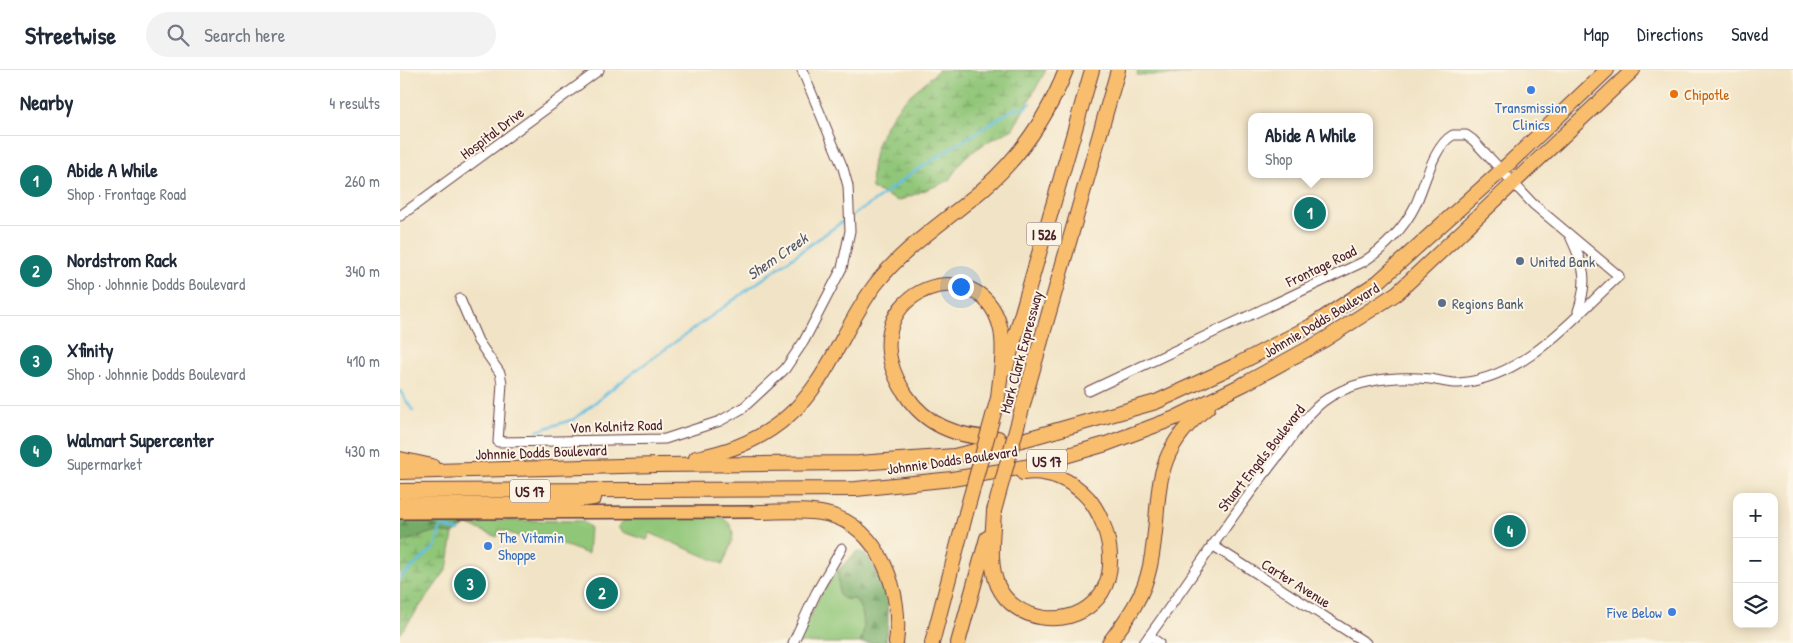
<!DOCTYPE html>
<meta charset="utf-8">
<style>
:root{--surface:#fff;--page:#f2f2f3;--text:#1f2937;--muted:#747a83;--line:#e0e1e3;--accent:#0f766e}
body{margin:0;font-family:"Patrick Hand",sans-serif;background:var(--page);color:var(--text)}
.controls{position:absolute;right:15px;bottom:15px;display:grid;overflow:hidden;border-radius:10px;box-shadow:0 2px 12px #0003}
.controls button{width:45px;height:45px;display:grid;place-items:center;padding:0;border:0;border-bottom:1px solid var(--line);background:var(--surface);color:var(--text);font:25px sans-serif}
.you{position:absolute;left:560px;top:216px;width:18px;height:18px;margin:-12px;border:4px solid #fff;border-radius:50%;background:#1a73e8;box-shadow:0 0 0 8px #1a73e833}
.badge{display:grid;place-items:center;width:32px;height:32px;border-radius:50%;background:var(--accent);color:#fff;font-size:16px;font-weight:700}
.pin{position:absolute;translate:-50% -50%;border:2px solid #fff;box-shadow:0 1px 5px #0006}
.popup{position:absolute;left:848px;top:43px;width:125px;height:65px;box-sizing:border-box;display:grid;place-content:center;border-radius:10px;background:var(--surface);filter:drop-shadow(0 1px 4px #0005);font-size:16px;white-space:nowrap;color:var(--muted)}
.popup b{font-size:19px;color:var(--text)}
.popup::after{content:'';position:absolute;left:50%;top:100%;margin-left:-10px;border:10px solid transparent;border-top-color:var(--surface)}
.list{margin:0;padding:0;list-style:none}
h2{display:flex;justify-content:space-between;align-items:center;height:65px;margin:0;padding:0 20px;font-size:21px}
h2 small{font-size:16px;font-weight:400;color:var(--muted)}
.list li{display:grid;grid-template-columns:32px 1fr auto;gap:15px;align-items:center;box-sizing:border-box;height:90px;padding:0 20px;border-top:1px solid var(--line)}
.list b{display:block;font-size:19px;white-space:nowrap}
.list p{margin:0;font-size:16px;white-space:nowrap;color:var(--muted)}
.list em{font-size:16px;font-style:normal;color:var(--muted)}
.icon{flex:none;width:28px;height:28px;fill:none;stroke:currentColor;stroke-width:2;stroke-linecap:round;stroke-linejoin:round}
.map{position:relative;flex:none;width:1393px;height:573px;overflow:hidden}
header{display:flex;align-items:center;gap:30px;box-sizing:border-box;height:70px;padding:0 25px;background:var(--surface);border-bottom:1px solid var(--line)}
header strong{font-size:24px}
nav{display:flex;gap:28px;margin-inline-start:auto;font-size:18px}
.search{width:350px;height:45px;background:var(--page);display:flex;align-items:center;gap:12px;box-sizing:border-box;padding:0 18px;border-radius:28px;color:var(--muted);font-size:19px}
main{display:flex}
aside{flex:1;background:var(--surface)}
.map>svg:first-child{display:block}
</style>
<header>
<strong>Streetwise</strong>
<div class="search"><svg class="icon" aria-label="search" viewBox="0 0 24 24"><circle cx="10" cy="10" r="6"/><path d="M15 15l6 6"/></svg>Search here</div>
<nav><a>Map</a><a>Directions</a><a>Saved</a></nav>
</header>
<main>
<aside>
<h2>Nearby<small>4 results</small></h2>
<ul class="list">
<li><span class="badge">1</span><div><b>Abide A While</b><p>Shop · Frontage Road</p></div><em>260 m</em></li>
<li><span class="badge">2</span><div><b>Nordstrom Rack</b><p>Shop · Johnnie Dodds Boulevard</p></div><em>340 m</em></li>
<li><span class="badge">3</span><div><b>Xfinity</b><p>Shop · Johnnie Dodds Boulevard</p></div><em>410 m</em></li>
<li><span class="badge">4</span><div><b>Walmart Supercenter</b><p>Supermarket</p></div><em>430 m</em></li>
</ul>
</aside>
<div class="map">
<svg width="1393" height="573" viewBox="0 0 1393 573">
<defs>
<pattern id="forest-firs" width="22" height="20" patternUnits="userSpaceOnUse" patternTransform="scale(1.25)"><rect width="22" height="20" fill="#74ab68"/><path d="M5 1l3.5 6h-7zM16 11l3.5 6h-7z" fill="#618b56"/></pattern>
<pattern id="wetland-marsh" width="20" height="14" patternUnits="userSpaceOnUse" patternTransform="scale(1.25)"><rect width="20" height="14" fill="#90c678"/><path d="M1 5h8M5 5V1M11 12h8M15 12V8" fill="none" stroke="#78a063"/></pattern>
</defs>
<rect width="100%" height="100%" fill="#fcf5e5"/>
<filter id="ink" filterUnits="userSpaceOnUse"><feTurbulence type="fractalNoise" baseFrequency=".02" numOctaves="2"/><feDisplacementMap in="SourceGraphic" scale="10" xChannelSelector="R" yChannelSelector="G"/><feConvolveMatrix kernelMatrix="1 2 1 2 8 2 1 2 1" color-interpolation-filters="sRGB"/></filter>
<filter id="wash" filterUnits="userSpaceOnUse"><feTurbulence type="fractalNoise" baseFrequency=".0096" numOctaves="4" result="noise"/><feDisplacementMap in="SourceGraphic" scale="20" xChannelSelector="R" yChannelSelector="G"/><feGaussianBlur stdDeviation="1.12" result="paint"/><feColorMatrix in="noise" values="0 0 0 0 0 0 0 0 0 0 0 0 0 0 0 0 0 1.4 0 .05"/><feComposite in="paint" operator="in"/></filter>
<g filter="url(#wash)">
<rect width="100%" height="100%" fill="#f1e3c5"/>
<g fill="#90c678" stroke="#6d7252">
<path d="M321,447C342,459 330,476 323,494L250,463L247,470L223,462L217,457L227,448Z"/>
<path d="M68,450L182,451L190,457L188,484L134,464L130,471L100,459L97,467L68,455Z"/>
<path d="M438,500L439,525L445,529H455C465,543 466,557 460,573H397L422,522Z"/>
</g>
<g fill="url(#forest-firs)" stroke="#5f654a">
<path d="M0,449L68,450L69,453L53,464L33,462L0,473Z"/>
<path d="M457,481C466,483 470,489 474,497C489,522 490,544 486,573H460C466,557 465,543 455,529H445L439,525L438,500Z"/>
</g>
<g fill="url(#wetland-marsh)" stroke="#6d7252">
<path d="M538,0H646L613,59L587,72L565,87L548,111L498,131L472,118C469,89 480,60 498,38C509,23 526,14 538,0Z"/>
<path d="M738,0H807L776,5H737Z"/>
<path d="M33,462L53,464L47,499L0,564V473Z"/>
</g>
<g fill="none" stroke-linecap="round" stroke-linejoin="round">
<g stroke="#65c0e2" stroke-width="2.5">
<path d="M453,145L476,130L512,103L615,38L623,39L631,33"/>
<path d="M0,321L13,341"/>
<path d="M137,361L174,349L235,301L446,149"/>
<path d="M0,508L35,477L41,456L59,461"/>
</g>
</g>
</g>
<g filter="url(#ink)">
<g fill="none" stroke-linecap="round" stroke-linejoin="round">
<g stroke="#633c42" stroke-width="11">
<g id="minor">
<path d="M0,146L199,0"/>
<path d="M1170,166C1184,196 1189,209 1178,241"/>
<path d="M60,229L78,271L100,303L102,313L98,372L265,369L320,351L343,338L385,299L404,271L442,198L450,161L448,116L443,98L402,0"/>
<path d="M689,321L963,192C984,179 1004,158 1015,136C1025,115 1033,76 1053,65H1066L1073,70L1133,134L1219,206C1173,248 1125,308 1059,313C1050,314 1039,310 1030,309C999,306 965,309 937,323C913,334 898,359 883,380C833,442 791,509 744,573"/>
<path d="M812,475L966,573"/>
<path d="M749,566L759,573"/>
<path d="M393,573L416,523L442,478"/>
</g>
</g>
<g stroke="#633c42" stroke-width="14">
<path id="major" d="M0,443L357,442"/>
</g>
<g stroke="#633c42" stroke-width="16">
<g id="highway">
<path d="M606,298L692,0"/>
<path d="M629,313L718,0"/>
<path d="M598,328C600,305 606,279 600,256C577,173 441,226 506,325C527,357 561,368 598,368"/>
<path d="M296,388C329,382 362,369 388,346C428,312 444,256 475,215C505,176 546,151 582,120C620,87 648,46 666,0"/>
<path d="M0,389L32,396"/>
<path d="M0,402L258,395L459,393L554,386L626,369L756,332L834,296L911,256L978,212L1102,100L1207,0"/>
<path d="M0,421L456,419L552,409L631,396L706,374L775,348L846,313L924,270L997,223L1233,0"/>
<path d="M0,435H139L194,428"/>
<path d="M594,441C593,465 588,493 598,516C614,551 666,559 693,533C722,507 710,454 688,428C672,410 647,399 623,403"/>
<path d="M357,442C380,442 404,439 426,444C481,456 503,524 496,573"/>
<path d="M532,573L566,443"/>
<path d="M558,573L587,468"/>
<path d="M709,573C727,549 744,526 750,496C764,429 745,387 808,337"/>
</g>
</g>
<use href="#minor" stroke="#fff" stroke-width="9"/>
<use href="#major" stroke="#f9be6d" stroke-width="11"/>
<use href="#highway" stroke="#f9be6d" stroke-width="14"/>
<g stroke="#633c42" stroke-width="16" stroke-linecap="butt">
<g id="highway-bridge">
<path d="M594,441L629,313"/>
<path d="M566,443L598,328"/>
</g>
</g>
<use href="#highway-bridge" stroke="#f9be6d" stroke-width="14"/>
</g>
</g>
<g fill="#3f7fe0" stroke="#fcf5e5" stroke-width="2">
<circle cx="1131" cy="20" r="5"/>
<circle cx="88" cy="476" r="5"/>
<circle cx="1272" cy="542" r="5"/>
</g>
<circle fill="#e8710a" stroke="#fcf5e5" stroke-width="2" cx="1274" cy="24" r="5"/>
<g fill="#5c6f8a" stroke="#fcf5e5" stroke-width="2">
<circle cx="1120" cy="191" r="5"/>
<circle cx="1042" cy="233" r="5"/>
</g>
<g text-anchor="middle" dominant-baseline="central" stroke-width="4" stroke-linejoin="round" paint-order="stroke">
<g fill="#fcf5e5" stroke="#7f5f63" stroke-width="1">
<rect x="626.5" y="152.5" width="35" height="23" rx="4"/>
<rect x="627" y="379.5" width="40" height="23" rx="4"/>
<rect x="110" y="409.5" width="40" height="23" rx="4"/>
</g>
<g font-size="14" font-weight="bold" fill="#4a1f2b">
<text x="644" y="164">I 526</text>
<text x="647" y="391">US 17</text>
<text x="130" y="421">US 17</text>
</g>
<g font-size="15" fill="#c56008" stroke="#fcf5e5" text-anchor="start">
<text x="1284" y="24">Chipotle</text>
</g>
<g font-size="15" fill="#366cbe" stroke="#fcf5e5">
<text x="1131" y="37">Transmission<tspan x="1131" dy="17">Clinics</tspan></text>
<text x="98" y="467" text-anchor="start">The Vitamin<tspan x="98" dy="17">Shoppe</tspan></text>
<text x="1262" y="542" text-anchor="end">Five Below</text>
</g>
<g font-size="15" fill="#4a1f2b" stroke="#fcf5e5">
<text transform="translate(92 63) rotate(-37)">Hospital Drive</text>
<text transform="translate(921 196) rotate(-26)">Frontage Road</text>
<text transform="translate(921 250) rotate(-31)">Johnnie Dodds Boulevard</text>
<text transform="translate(621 282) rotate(-75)">Mark Clark Expressway</text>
<text transform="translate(216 356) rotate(-2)">Von Kolnitz Road</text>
<text transform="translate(141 382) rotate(-2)">Johnnie Dodds Boulevard</text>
<text transform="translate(861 388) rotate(-52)">Stuart Engals Boulevard</text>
<text transform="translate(552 390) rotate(-8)">Johnnie Dodds Boulevard</text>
<text transform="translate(896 513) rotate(32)">Carter Avenue</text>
</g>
<g font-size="15" fill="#4e5e75" stroke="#fcf5e5" text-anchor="start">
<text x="1130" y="191">United Bank</text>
<text x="1052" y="233">Regions Bank</text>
</g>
<g font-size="16" font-style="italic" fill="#53576b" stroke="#fcf5e5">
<text transform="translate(377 186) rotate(-35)">Shem Creek</text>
</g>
</g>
</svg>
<div class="controls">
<button>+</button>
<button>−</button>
<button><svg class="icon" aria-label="layers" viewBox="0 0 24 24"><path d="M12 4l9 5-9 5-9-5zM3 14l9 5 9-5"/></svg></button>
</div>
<div class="you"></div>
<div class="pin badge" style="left:910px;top:143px">1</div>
<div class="popup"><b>Abide A While</b>Shop</div>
<div class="pin badge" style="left:202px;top:523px">2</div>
<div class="pin badge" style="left:70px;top:514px">3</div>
<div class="pin badge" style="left:1110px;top:461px">4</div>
</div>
</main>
